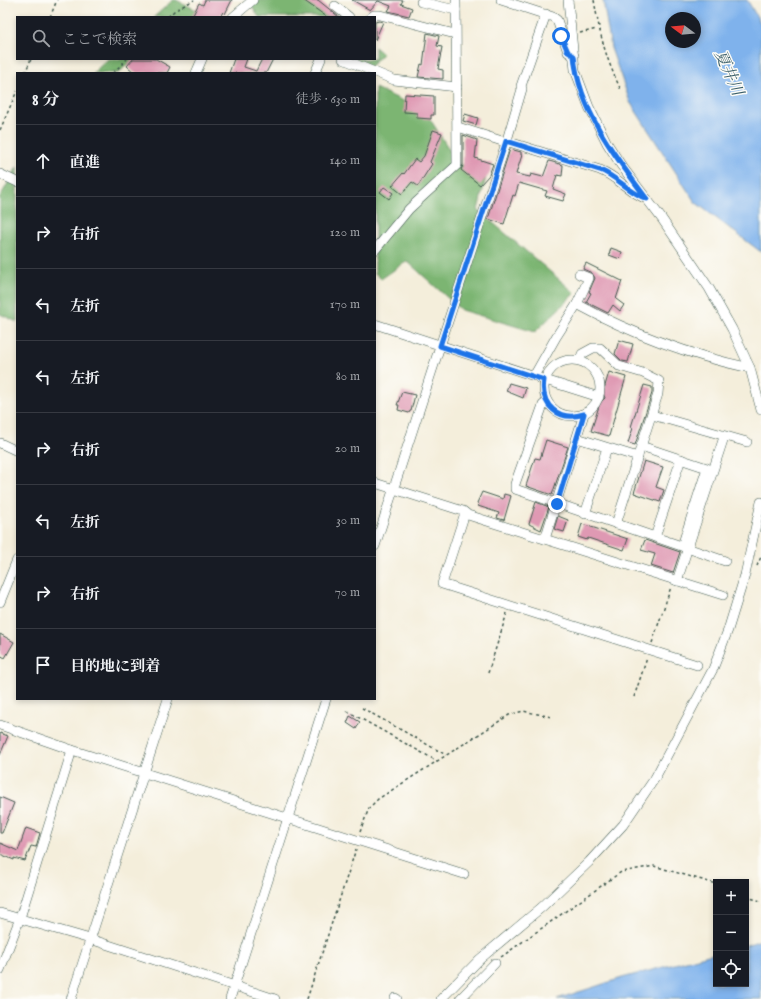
<!DOCTYPE html>
<html lang="ja">
<meta charset="utf-8">
<style>
:root{--surface:#171b24;--page:#242831;--text:#f1f3f6;--muted:#9ea1a6;--line:#363941}
body{margin:0;font-family:"IM FELL English","Noto Serif JP",serif;background:var(--page);color:var(--text)}
.controls{position:absolute;right:12px;bottom:12px;display:grid;overflow:hidden;border-radius:0px;box-shadow:0 2px 6px #0003}
.controls button{width:36px;height:36px;display:grid;place-items:center;padding:0;border:0;border-bottom:1px solid var(--line);background:var(--surface);color:var(--text);font:20px sans-serif}
.compass{position:absolute;left:665px;top:12px;width:36px;height:36px;border-radius:50%;background:var(--surface);box-shadow:0 2px 6px #0003;rotate:286deg}
.stop{position:absolute;width:12px;height:12px;margin:-9px;border:3px solid #1a73e8;border-radius:50%;background:#fff}
.stop.end{background:#1a73e8;border-color:#fff;box-shadow:0 1px 4px #0008}
.list{margin:0;padding:0;list-style:none}
h2{display:flex;justify-content:space-between;align-items:center;height:52px;margin:0;padding:0 16px;font-size:17px}
h2 small{font-size:13px;font-weight:400;color:var(--muted)}
.list li{display:grid;grid-template-columns:26px 1fr auto;gap:12px;align-items:center;box-sizing:border-box;height:72px;padding:0 16px;border-top:1px solid var(--line)}
.list b{display:block;font-size:15px;white-space:nowrap}
.list em{font-size:13px;font-style:normal;color:var(--muted)}
.icon{flex:none;width:22px;height:22px;fill:none;stroke:currentColor;stroke-width:2;stroke-linecap:round;stroke-linejoin:round}
.map{position:relative;flex:none;width:761px;height:999px;overflow:hidden}
.search{position:absolute;background:var(--surface);box-shadow:0 2px 6px #0003;left:16px;top:16px;width:360px;height:44px;display:flex;align-items:center;gap:10px;box-sizing:border-box;padding:0 14px;border-radius:0px;color:var(--muted);font-size:15px}
.panel{position:absolute;background:var(--surface);box-shadow:0 2px 6px #0003;left:16px;top:72px;width:360px;height:628px;border-radius:0px}
.map>svg:first-child{display:block}
</style>
<div class="map">
<svg width="761" height="999" viewBox="0 0 761 999">
<rect width="100%" height="100%" fill="#fdfcf7"/>
<filter id="ink" filterUnits="userSpaceOnUse"><feTurbulence type="fractalNoise" baseFrequency=".025" numOctaves="2"/><feDisplacementMap in="SourceGraphic" scale="8" xChannelSelector="R" yChannelSelector="G"/><feConvolveMatrix kernelMatrix="1 2 1 2 8 2 1 2 1" color-interpolation-filters="sRGB"/></filter>
<filter id="wash" filterUnits="userSpaceOnUse"><feTurbulence type="fractalNoise" baseFrequency=".012" numOctaves="4" result="noise"/><feDisplacementMap in="SourceGraphic" scale="16" xChannelSelector="R" yChannelSelector="G"/><feGaussianBlur stdDeviation="0.9" result="paint"/><feColorMatrix in="noise" values="0 0 0 0 0 0 0 0 0 0 0 0 0 0 0 0 0 1.4 0 .05"/><feComposite in="paint" operator="in"/></filter>
<g filter="url(#wash)">
<rect width="100%" height="100%" fill="#f4eedb"/>
<g fill="#7cb572" stroke="#4e7953">
<path d="M173,0H176L207,15L206,17H154Z"/>
<path d="M248,0H320L323,7L338,17H259Z"/>
<path d="M375,47L383,54L367,69L347,59H375Z"/>
<path d="M108,59H132L119,73H93Z"/>
<path d="M375,88L425,111L459,165H489L478,210L575,293L535,332L461,310L407,261L381,279L375,273Z"/>
<path d="M17,167V322L0,314V197Z"/>
</g>
<g fill="#7fb2ec" stroke="#4f7890" fill-rule="evenodd">
<path d="M603,0H747L749,3L761,24V252L695,202L630,102L611,48ZM671,18H695V42H671Z"/>
<path d="M761,940V999H557L622,978L716,953V984H746V945Z"/>
</g>
<g id="blocks">
<g fill="#df99b3">
<path d="M205,0H232L225,14L223,12L220,17H192L199,3L203,5Z"/>
<path d="M303,0H318L339,17H327Z"/>
<path d="M352,0H403L401,4L412,8L409,16L388,11L391,6L378,1L370,10Z"/>
<path d="M379,21L383,22L375,40V22Z"/>
<path d="M427,33L439,36L437,46L442,47L438,69L443,70V79L418,77L421,64L423,65Z"/>
<path d="M133,59H156L170,67L167,73H135L127,66Z"/>
<path d="M234,59H247L244,67L256,71L262,59H273L266,73H229Z"/>
<path d="M405,94L434,96V115H431V119L417,118V113L404,112Z"/>
<path d="M465,114L478,118L476,125L463,121Z"/>
<path d="M433,130L442,133L430,162L432,164L418,186L412,182L402,194L392,186L403,173L404,174L415,159L419,162L424,156Z"/>
<path d="M463,135L477,140L475,158L493,164L489,175L480,185L461,170L463,165Z"/>
<path d="M510,149L521,152V155H522L516,174L530,177L531,174L543,177L549,161L563,165L562,176L557,175L553,189L566,194L563,201L545,196L547,191L519,183L515,196L513,195L504,224L488,219Z"/>
<path d="M384,187L393,193L389,199L380,192Z"/>
<path d="M611,248L622,252L620,259L609,255Z"/>
<path d="M586,263L622,281L616,299L624,305L620,311L613,305L608,313L586,302L591,293L589,292L595,278L592,273L583,269Z"/>
<path d="M619,340L633,344L628,362L622,361L615,354Z"/>
<path d="M609,372L626,377L609,436L591,431L600,403L605,398L603,393Z"/>
<path d="M509,383L526,388L523,398L506,391Z"/>
<path d="M644,385L652,387V393L635,445L628,443L633,428L631,427Z"/>
<path d="M402,392L415,395L411,411H410L409,413L398,410L399,405H397Z"/>
<path d="M546,440L568,447L552,495L526,486L535,458L540,459Z"/>
<path d="M644,461L663,467L656,487L664,490L660,502L634,493Z"/>
<path d="M482,492L503,499L504,494L511,496L504,520L497,518L499,513L478,506L479,504L477,503Z"/>
<path d="M536,502L549,507L541,530L529,524Z"/>
<path d="M558,516L568,520L564,532L554,529Z"/>
<path d="M582,524L628,539L624,550L588,538L587,540L578,537Z"/>
<path d="M645,540L680,552L673,573L651,566L655,554L641,550Z"/>
<path d="M0,634L14,642L5,658L0,655Z"/>
<path d="M350,716L360,722L356,729L347,723Z"/>
<path d="M0,733L8,736L0,755Z"/>
<path d="M0,797L14,803L2,833H0Z"/>
<path d="M26,828L40,833L36,847L31,846L25,861L14,858V860L0,854V843L18,851Z"/>
</g>
</g>
</g>
<g filter="url(#ink)">
<use href="#blocks" fill-opacity="0" stroke="#3f584d" stroke-width="1"/>
<g fill="none" stroke-linecap="round" stroke-linejoin="round">
<g stroke="#3f584d" stroke-width="10">
<g id="minor">
<path d="M501,0L553,17L557,20L568,52L574,56"/>
<path d="M568,0L575,70L589,107L607,143L621,165L662,219L709,288L732,329L750,368L761,410"/>
<path d="M421,2L456,10"/>
<path d="M335,6L349,17"/>
<path d="M233,17L253,0"/>
<path d="M371,17L374,15H380L455,34"/>
<path d="M343,59L394,80L457,87"/>
<path d="M196,73L202,59"/>
<path d="M315,73L321,59"/>
<path d="M458,127L505,142"/>
<path d="M506,141L600,170C618,177 629,193 647,199"/>
<path d="M0,174L17,182"/>
<path d="M375,250L409,209L457,165L456,0"/>
<path d="M577,304L589,278L579,274"/>
<path d="M375,324L534,376L556,337L577,304C632,334 689,355 750,368"/>
<circle cx="572" cy="388" r="28"/>
<path d="M580,360L582,354L593,348H600L619,366L643,373L659,381L658,394L616,524"/>
<path d="M539,378L599,397"/>
<path d="M547,402L543,405L515,484V489L725,561"/>
<path d="M652,415L747,442"/>
<path d="M577,438L638,457"/>
<path d="M0,443L17,451"/>
<path d="M641,446L707,468L682,546"/>
<path d="M375,483L463,511L468,515L723,595"/>
<path d="M465,513L442,584L697,665"/>
<path d="M585,514L607,448"/>
<path d="M655,537L681,459"/>
<path d="M545,539L584,414"/>
<path d="M375,546L507,140L522,89L521,86L546,14"/>
<path d="M677,581L724,437"/>
<path d="M0,602L17,560"/>
<path d="M0,725L72,750L464,874"/>
<path d="M0,913L90,939L275,999"/>
<path d="M0,970L20,918L72,750"/>
<path d="M395,998L397,999"/>
<path d="M71,999L168,699"/>
<path d="M230,999L326,699"/>
<path d="M441,999L480,959L542,907L589,862L623,825L655,778L713,669L728,630L745,575L761,502"/>
<path d="M460,999L495,963"/>
</g>
</g>
<g stroke="#3f584d" stroke-width="1.5" stroke-dasharray="3 3" stroke-linecap="butt">
<path d="M594,0C600,35 605,57 621,90"/>
<path d="M50,17L57,0"/>
<path d="M168,17L174,11L194,0"/>
<path d="M580,33L597,29"/>
<path d="M25,73L31,59"/>
<path d="M113,73L127,59"/>
<path d="M0,130L17,91"/>
<path d="M757,566L761,557"/>
<path d="M652,643L671,587"/>
<path d="M488,673L507,613"/>
<path d="M634,697L647,658"/>
<path d="M362,708L446,755"/>
<path d="M347,711L437,761"/>
<path d="M360,832L369,808L378,799L509,715L523,711L552,717"/>
<path d="M746,897L761,901"/>
<path d="M501,957L621,872L654,866L716,884"/>
<path d="M307,999L356,849"/>
</g>
<use href="#minor" stroke="#fff" stroke-width="9"/>
</g>
</g>
<g fill="none" stroke-linecap="round" stroke-linejoin="round" filter="url(#ink)">
<path stroke="#1a73e8" stroke-width="5" d="M557,504L584,414C559,422 540,406 544,380L440,346L506,141L600,170C618,177 629,193 647,199C616,158 579,110 574,56L568,52L561,36"/>
</g>
<g text-anchor="middle" dominant-baseline="central" stroke-width="3" stroke-linejoin="round" paint-order="stroke">
<g font-size="16" font-style="italic" fill="#3c606b" stroke="#fdfcf7">
<text transform="translate(728 73) rotate(66)">夏井川</text>
</g>
</g>
</svg>
<div class="controls">
<button>+</button>
<button>−</button>
<button><svg class="icon" aria-label="locate" viewBox="0 0 24 24"><circle cx="12" cy="12" r="6"/><path d="M12 2v4M12 18v4M2 12h4M18 12h4"/></svg></button>
</div>
<svg class="compass" viewBox="-18 -18 36 36"><path d="M0-13l5 13h-10z" fill="#e53935"/><path d="M0 13l5-13h-10z" fill="#9ea1a6"/></svg>
<div class="stop" style="left:561px;top:36px"></div>
<div class="stop end" style="left:557px;top:504px"></div>
<div class="search"><svg class="icon" aria-label="search" viewBox="0 0 24 24"><circle cx="10" cy="10" r="6"/><path d="M15 15l6 6"/></svg>ここで検索</div>
<section class="panel">
<h2>8 分<small>徒歩 · 630 m</small></h2>
<ul class="list">
<li><svg class="icon" aria-label="ahead" viewBox="0 0 24 24"><path d="M12 20V5M6 11l6-6 6 6"/></svg><div><b>直進</b></div><em>140 m</em></li>
<li><svg class="icon" aria-label="right" viewBox="0 0 24 24"><path d="M7 20v-9h11M14 6l5 5-5 5"/></svg><div><b>右折</b></div><em>120 m</em></li>
<li><svg class="icon" aria-label="left" viewBox="0 0 24 24"><path d="M17 20v-9H6M10 6l-5 5 5 5"/></svg><div><b>左折</b></div><em>170 m</em></li>
<li><svg class="icon" aria-label="left" viewBox="0 0 24 24"><path d="M17 20v-9H6M10 6l-5 5 5 5"/></svg><div><b>左折</b></div><em>80 m</em></li>
<li><svg class="icon" aria-label="right" viewBox="0 0 24 24"><path d="M7 20v-9h11M14 6l5 5-5 5"/></svg><div><b>右折</b></div><em>20 m</em></li>
<li><svg class="icon" aria-label="left" viewBox="0 0 24 24"><path d="M17 20v-9H6M10 6l-5 5 5 5"/></svg><div><b>左折</b></div><em>30 m</em></li>
<li><svg class="icon" aria-label="right" viewBox="0 0 24 24"><path d="M7 20v-9h11M14 6l5 5-5 5"/></svg><div><b>右折</b></div><em>70 m</em></li>
<li><svg class="icon" aria-label="arrive" viewBox="0 0 24 24"><path d="M6 21V4h12l-3 4 3 4H6"/></svg><div><b>目的地に到着</b></div></li>
</ul>
</section>
</div>
